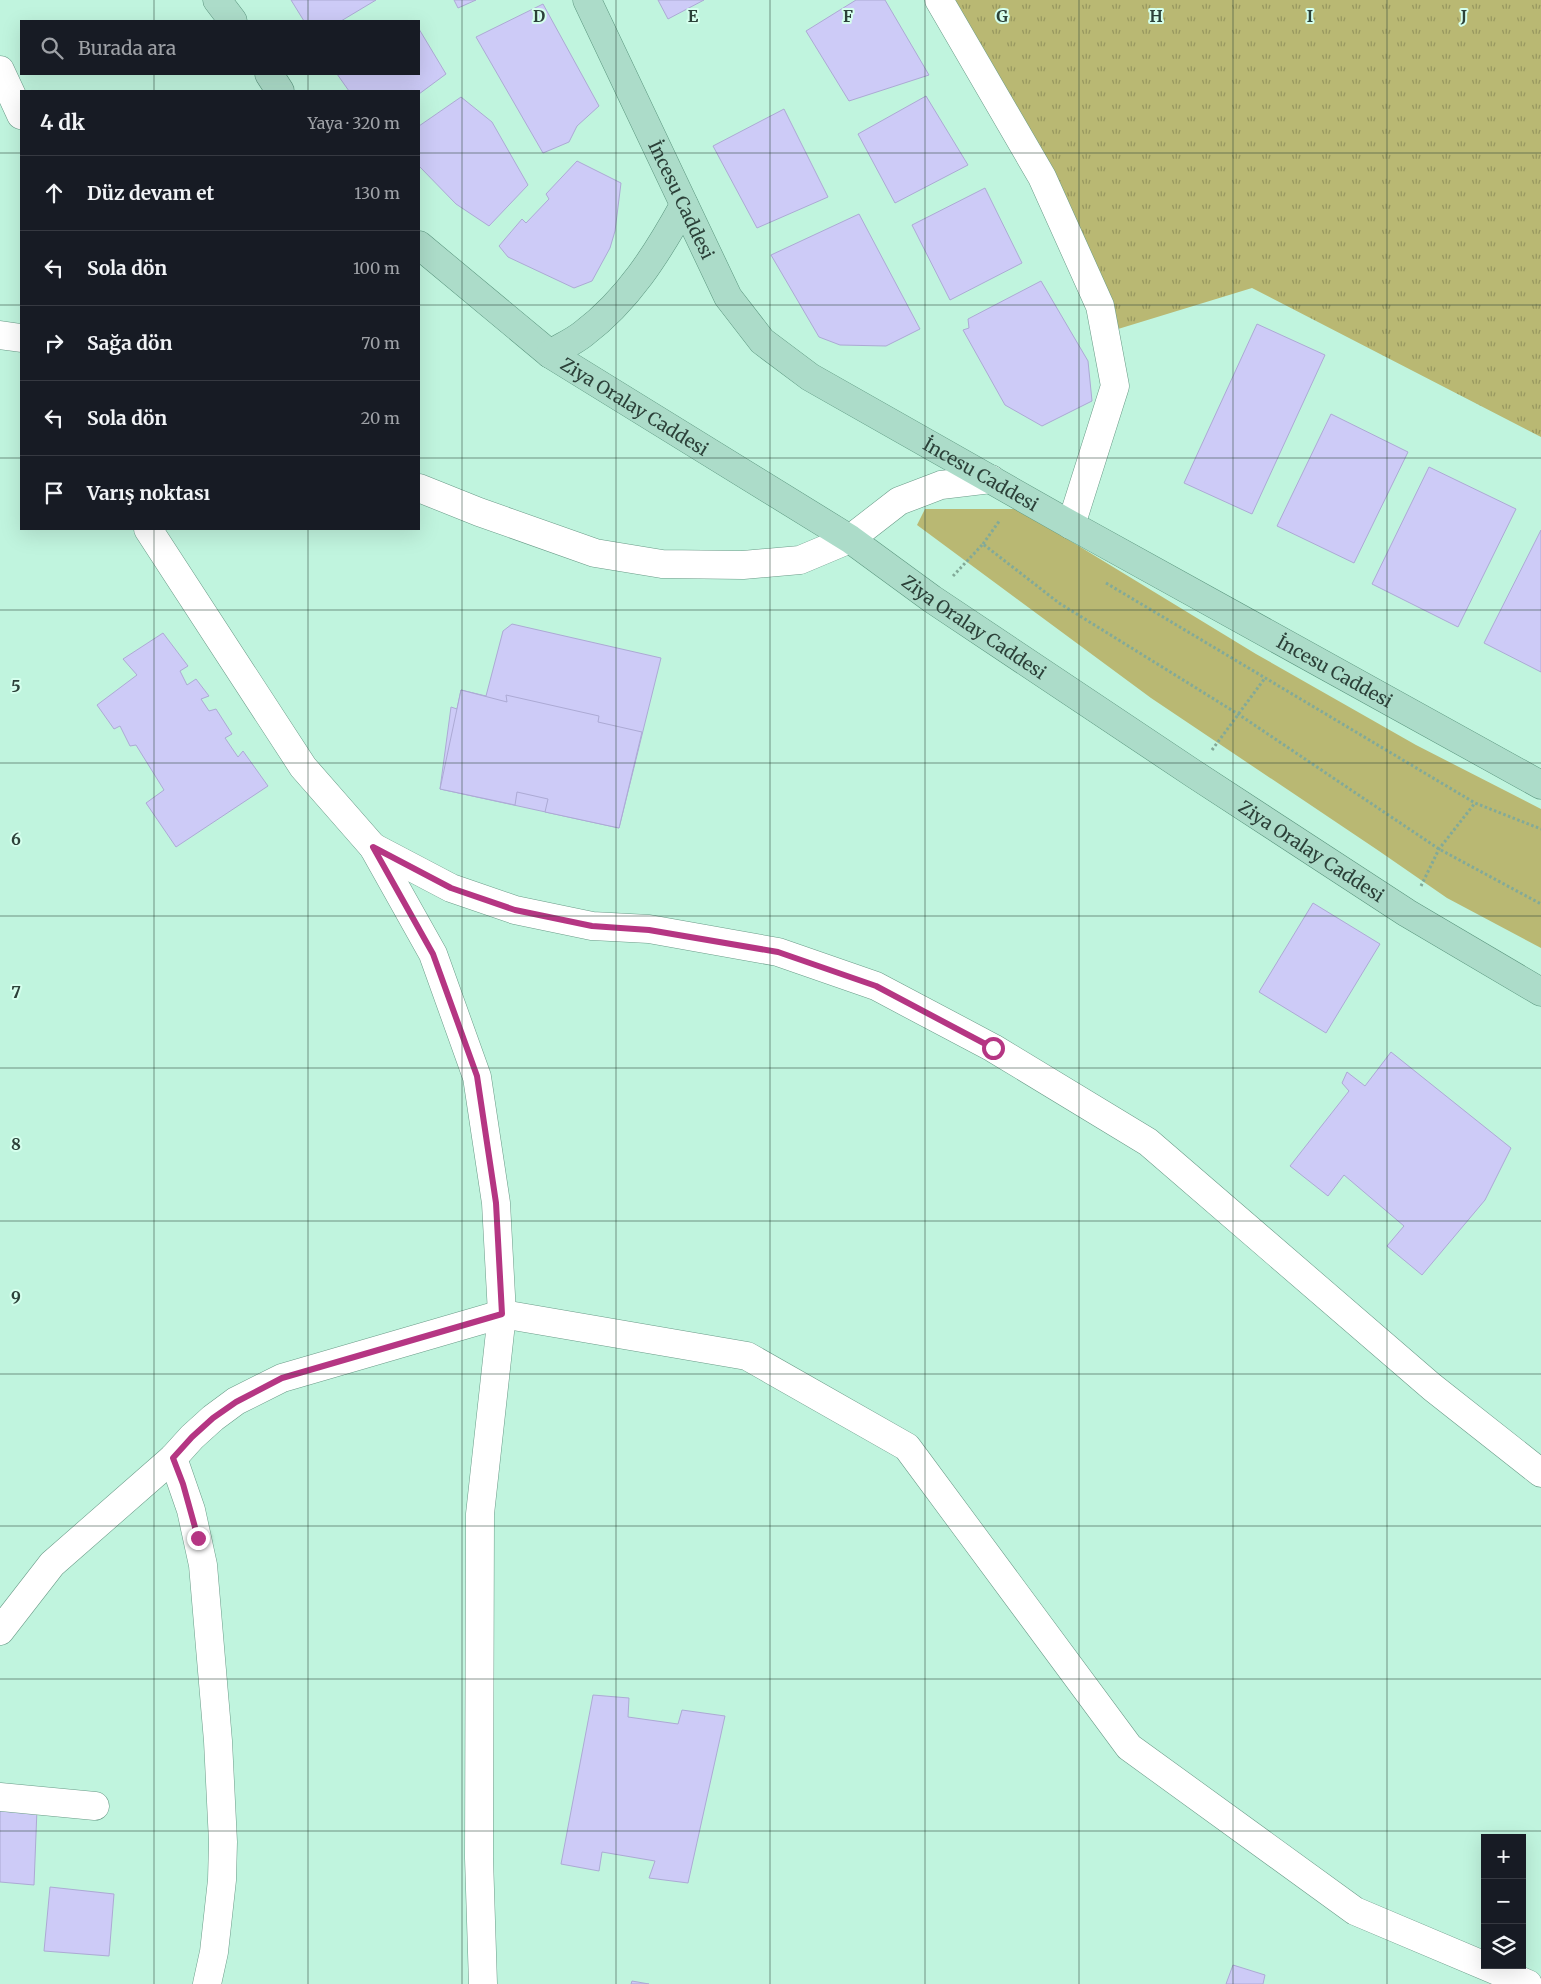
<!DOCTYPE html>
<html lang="tr">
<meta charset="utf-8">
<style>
:root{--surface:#171b24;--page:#20242c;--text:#f1f3f6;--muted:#9ea1a6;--line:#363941}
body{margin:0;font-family:Merriweather,serif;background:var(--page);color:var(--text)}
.controls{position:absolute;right:15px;bottom:15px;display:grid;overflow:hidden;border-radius:0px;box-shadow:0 5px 20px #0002}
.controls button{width:45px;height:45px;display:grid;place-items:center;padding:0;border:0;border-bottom:1px solid var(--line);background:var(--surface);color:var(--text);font:25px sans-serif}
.stop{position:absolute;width:15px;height:15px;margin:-11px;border:4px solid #b53683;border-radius:50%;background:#fff}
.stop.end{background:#b53683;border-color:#fff;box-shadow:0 1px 5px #0008}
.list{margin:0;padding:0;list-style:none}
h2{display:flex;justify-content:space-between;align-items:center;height:65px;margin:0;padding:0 20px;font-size:21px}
h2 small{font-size:16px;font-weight:400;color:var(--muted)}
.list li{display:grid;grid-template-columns:32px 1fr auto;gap:15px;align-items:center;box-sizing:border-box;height:75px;padding:0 20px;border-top:1px solid var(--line)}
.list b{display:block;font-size:19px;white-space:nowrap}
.list em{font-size:16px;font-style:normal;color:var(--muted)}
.icon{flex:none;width:28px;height:28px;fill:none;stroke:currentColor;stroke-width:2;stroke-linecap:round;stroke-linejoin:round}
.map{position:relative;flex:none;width:1541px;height:1984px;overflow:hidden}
.search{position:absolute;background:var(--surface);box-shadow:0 5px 20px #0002;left:20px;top:20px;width:400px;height:55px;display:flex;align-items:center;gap:12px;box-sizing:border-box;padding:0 18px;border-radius:0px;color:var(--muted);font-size:19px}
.panel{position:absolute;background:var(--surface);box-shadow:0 5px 20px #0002;left:20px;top:90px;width:400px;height:440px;border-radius:0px}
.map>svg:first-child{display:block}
</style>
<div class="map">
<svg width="1541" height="1984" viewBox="0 0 1541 1984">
<defs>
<pattern id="grass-tufts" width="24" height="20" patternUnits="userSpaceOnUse" patternTransform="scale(1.25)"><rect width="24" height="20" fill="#b9b873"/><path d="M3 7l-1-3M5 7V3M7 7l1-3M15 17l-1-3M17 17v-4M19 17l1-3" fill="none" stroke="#97975f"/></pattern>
</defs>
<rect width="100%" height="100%" fill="#c0f4de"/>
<path fill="url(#grass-tufts)" d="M939,0H1541V437L1252,288L1105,333Z"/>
<path fill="#b9b873" d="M925,509H1018L1256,654L1416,745L1541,809V948L1447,898L1379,851L1151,698L917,525Z"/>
<g fill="#cdcbf7" stroke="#acaad4">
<path d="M291,0H376L341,21H304Z"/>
<path d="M454,0H476L458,8Z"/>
<path d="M658,0H704L668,19Z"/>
<path d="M856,0H885L929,75L849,101L806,31Z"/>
<path d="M543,4L599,106L577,126L569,142L543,153L476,37Z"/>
<path d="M419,29L446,74L419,94V91H349L337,74H419Z"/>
<path d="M926,96L968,165L895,203L858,134Z"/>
<path d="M461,97L492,122L528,185L489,226L456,204L419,166V126Z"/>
<path d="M784,109L828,197L757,228L713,146Z"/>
<path d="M577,161L621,183L615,231L610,248L592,281L574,288L508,257L499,246L522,219L526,223L549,199L546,194Z"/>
<path d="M985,188L1022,263L950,300L912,225Z"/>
<path d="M859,214L920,329L886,346L840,345L819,337L771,255Z"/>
<path d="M1041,281L1088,361L1092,401L1042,426L1005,405L963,330L969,328L968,319Z"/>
<path d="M1257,324L1325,355L1252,514L1184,483Z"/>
<path d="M1331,414L1408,452L1354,563L1277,526Z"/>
<path d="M1429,467L1516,509L1458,627L1372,584Z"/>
<path d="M1541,530V672L1484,643Z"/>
<path d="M512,624L661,658L619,828L440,789L451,707L457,709L461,690L486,696L503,631Z"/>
<path d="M163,633L188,666L180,671L187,685L196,679L209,696L201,699L209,711L216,709L232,734L225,738L238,757L243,751L268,786L176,847L146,803L164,790L136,745L130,746L120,726L114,729L97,705L137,675L123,659Z"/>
<path d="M461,690L507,702L506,695L599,716L598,722L642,732L619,828L545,812L548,799L517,792L515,805L440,789Z"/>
<path d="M1313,903L1380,944L1326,1033L1259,992Z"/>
<path d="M1391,1052L1511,1148L1485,1200L1422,1275L1387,1246L1404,1226L1344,1175L1328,1196L1290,1166L1349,1091L1342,1083L1347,1072L1365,1086Z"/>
<path d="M593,1695L629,1698L628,1717L678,1724L682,1710L725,1716L688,1883L649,1878L655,1861L602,1852L599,1871L561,1864Z"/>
<path d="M0,1806L37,1809L34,1885L0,1882Z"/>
<path d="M50,1887L114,1894L109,1956L44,1951Z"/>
<path d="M1233,1965L1265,1975L1263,1984H1226Z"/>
<path d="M632,1981L649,1984H631Z"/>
</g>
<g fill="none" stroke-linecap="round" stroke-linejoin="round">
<g stroke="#6a9b88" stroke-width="29">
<g id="minor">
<path d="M939,0L1042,177L1100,306L1115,386L1071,525"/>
<path d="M0,70L21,115"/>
<path d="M0,335L21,338"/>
<path d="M419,488L479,512L595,553L662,564L743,565L800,560L850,539L899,501L941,485L991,479"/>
<path d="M148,529L303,767L373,847L433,954L477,1077L496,1203L502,1314L480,1514L479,1858L483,1984"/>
<path d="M373,847L451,888L515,910L592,926L649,929L778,952L876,986L993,1048L1148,1142L1432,1387L1541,1473"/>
<path d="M173,1458L191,1510L203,1565L218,1741L223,1842L222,1880L214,1952L207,1984"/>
<path d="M0,1631L52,1564L173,1458L192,1437L213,1418L236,1401L282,1378L502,1314L747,1356L907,1447L1129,1747L1355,1911L1528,1984"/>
<path d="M0,1797L95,1806"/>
</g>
</g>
<g stroke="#5b967f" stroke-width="29">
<g id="major">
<path d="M217,0L233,21"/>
<path id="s1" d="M587,0L728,297L762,341L810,377L1071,525L1541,785"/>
<path d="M269,74L280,91"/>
<path id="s2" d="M419,245L550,354L850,539L932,599L1194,774L1407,913L1541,992"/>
<path d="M550,354C561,347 573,342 583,334C628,300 657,254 684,205"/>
</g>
</g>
<g stroke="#82aa99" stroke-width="3" stroke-dasharray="2.5 2.5" stroke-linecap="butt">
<path d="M983,544L1000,520"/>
<path d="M953,576L983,544L1059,603L1238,714L1439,849L1541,904"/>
<path d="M1106,583L1475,803L1541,829"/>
<path d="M1212,750L1265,678"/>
<path d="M1421,886L1439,849L1475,803"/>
</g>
<use href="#minor" stroke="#fff" stroke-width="28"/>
<use href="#major" stroke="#acdcc9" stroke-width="28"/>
</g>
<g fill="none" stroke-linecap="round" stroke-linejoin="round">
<path stroke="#b53683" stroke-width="6" d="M198,1538L183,1484L173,1458L192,1437L213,1418L236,1402L282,1378L502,1314L496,1203L477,1076L433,954L373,847L451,888L515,910L592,926L649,930L778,952L876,986L993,1048"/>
</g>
<path fill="none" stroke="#2c4139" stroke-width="1" stroke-opacity="0.55" d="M154,0V21M308,0V21M462,0V1984M616,0V1984M770,0V1984M925,0V1984M1079,0V1984M1233,0V1984M1387,0V1984M154,74V91M308,74V91M0,153H21M419,153H1541M0,305H21M419,305H1541M0,458H21M419,458H1541M154,529V1984M308,529V1984M0,610H1541M0,763H1541M0,916H1541M0,1068H1541M0,1221H1541M0,1374H1541M0,1526H1541M0,1679H1541M0,1831H1541"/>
<g text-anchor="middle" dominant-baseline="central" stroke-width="4" stroke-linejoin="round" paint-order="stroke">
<g font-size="18" fill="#2c4139" stroke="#d5ffed">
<text stroke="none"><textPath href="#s1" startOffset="221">İncesu Caddesi</textPath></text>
<text stroke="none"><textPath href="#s2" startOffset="270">Ziya Oralay Caddesi</textPath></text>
<text stroke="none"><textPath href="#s1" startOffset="641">İncesu Caddesi</textPath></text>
<text stroke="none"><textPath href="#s2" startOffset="675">Ziya Oralay Caddesi</textPath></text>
<text stroke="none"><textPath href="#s1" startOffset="1046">İncesu Caddesi</textPath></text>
<text stroke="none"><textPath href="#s2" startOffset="1080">Ziya Oralay Caddesi</textPath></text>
</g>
</g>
<g font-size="16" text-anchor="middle" font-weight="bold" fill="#2c4139" stroke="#d5ffed" stroke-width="4" stroke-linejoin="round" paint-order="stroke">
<text x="539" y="22">D</text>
<text x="693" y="22">E</text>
<text x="848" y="22">F</text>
<text x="1002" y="22">G</text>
<text x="1156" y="22">H</text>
<text x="1310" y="22">I</text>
<text x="1464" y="22">J</text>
<text x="16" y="692">5</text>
<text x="16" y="845">6</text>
<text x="16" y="998">7</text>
<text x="16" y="1150">8</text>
<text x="16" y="1303">9</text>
</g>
</svg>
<div class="controls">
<button>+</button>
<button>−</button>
<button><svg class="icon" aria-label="layers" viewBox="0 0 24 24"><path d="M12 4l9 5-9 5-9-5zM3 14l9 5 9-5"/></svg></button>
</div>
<div class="stop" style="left:993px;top:1048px"></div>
<div class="stop end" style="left:198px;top:1538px"></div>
<div class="search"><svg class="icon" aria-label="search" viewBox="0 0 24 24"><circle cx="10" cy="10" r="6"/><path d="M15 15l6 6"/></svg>Burada ara</div>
<section class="panel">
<h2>4 dk<small>Yaya · 320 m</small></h2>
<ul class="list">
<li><svg class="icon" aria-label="ahead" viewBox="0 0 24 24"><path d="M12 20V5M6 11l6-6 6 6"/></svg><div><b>Düz devam et</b></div><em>130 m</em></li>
<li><svg class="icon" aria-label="left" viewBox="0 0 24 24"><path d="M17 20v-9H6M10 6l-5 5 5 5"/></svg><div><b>Sola dön</b></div><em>100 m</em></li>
<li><svg class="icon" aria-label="right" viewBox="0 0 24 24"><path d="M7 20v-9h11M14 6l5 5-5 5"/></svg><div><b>Sağa dön</b></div><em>70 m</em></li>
<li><svg class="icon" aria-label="left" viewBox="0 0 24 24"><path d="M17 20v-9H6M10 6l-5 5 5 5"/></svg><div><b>Sola dön</b></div><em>20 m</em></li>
<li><svg class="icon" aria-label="arrive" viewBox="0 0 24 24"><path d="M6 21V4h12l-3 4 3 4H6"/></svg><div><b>Varış noktası</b></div></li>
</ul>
</section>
</div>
